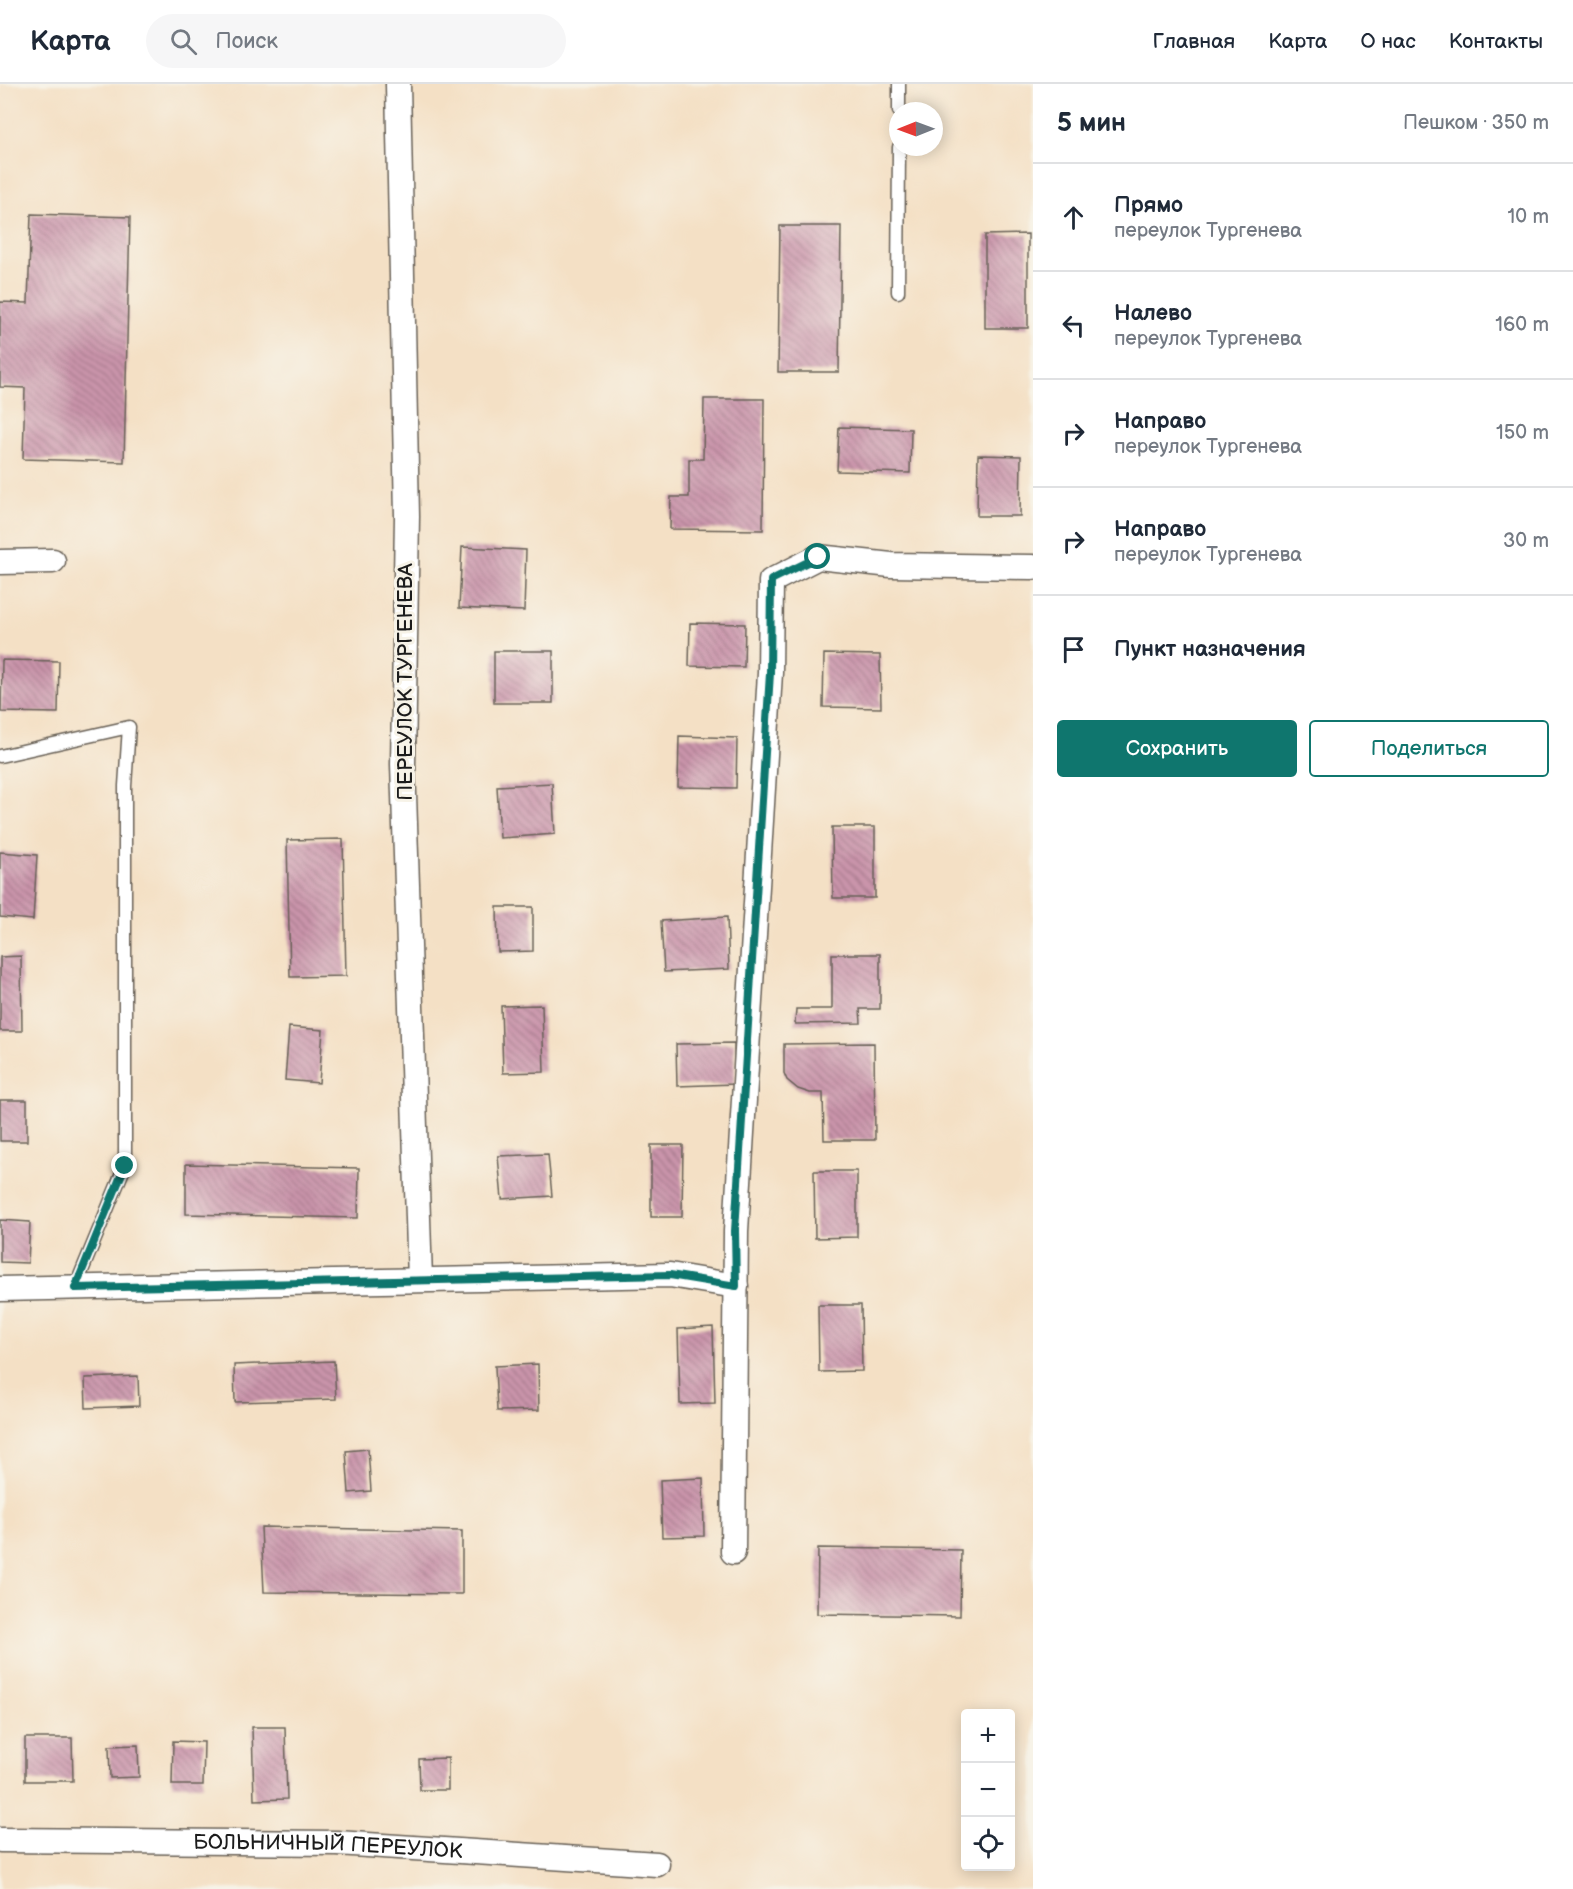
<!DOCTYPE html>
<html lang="ru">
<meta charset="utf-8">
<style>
:root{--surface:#fff;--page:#f6f6f7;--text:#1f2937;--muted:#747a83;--line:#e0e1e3;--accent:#0f766e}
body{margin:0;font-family:"Balsamiq Sans",sans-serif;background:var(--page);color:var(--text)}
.controls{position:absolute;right:18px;bottom:18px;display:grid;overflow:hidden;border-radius:6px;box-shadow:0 3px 15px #0003}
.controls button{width:54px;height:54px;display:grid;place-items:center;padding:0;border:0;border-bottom:2px solid var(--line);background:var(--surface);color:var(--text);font:30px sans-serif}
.compass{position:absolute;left:889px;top:18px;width:54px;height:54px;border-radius:50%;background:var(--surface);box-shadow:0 3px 15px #0003;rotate:269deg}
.stop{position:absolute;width:18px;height:18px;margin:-14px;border:4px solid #0f766e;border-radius:50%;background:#fff}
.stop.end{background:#0f766e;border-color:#fff;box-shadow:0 2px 6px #0008}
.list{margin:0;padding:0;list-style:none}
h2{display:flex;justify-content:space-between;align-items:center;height:78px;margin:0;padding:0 24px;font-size:26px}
h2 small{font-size:20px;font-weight:400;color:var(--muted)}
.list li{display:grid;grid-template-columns:39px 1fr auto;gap:18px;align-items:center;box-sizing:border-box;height:108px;padding:0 24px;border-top:2px solid var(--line)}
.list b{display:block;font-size:22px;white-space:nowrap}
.list p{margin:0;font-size:20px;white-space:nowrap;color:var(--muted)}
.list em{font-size:20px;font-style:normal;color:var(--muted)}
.actions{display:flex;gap:12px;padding:18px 24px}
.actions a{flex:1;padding:14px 0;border:2px solid var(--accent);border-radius:6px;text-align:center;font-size:21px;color:var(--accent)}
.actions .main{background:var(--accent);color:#fff}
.icon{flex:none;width:33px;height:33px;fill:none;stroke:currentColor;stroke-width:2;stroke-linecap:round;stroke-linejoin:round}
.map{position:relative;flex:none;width:1033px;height:1805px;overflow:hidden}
header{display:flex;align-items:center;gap:36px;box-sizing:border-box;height:84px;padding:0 30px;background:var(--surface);border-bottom:2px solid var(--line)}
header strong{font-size:28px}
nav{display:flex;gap:33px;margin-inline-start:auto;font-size:21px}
.search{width:420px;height:54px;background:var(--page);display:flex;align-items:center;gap:15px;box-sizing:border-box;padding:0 21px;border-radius:33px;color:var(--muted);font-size:22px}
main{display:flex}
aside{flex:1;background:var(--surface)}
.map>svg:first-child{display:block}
</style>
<header>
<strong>Карта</strong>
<div class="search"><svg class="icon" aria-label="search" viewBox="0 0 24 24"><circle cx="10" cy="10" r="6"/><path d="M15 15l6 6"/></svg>Поиск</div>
<nav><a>Главная</a><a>Карта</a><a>О нас</a><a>Контакты</a></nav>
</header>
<main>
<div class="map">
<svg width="1033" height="1805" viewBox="0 0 1033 1805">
<defs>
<pattern id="building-back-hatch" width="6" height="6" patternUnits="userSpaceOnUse" patternTransform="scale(1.5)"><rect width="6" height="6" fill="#ca94ab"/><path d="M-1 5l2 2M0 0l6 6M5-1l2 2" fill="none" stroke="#a3788a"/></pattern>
</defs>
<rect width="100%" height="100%" fill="#f7f3e8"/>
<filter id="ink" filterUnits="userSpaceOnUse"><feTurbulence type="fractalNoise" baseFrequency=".0167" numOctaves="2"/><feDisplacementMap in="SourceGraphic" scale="12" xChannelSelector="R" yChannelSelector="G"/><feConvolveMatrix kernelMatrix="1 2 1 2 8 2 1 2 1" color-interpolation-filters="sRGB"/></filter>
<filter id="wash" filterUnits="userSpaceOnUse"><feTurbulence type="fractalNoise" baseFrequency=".008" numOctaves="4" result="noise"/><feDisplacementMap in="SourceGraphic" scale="24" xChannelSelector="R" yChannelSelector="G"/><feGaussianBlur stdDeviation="1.35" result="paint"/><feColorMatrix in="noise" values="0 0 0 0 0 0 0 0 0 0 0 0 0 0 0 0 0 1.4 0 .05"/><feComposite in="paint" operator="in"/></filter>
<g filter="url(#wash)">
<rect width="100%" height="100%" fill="#f4e0c5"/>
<g id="blocks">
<g fill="url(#building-back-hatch)">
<path d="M31,130L130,133L124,378L23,375L25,304L0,303V218L28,219Z"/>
<path d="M780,142H841L839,288H778Z"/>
<path d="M1028,150V244H985V151Z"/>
<path d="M704,315H764L763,446L670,445L671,413H689V375H703Z"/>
<path d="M839,343L911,345L910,389L837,387Z"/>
<path d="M978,371L1021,372L1020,432H977Z"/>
<path d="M462,463L526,466L524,527L459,524Z"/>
<path d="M690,539L745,540L744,583L689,582Z"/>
<rect x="494" y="567" width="59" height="52"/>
<path d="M824,570L880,571L881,624L823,623Z"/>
<path d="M2,576L59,577L58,629L1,628Z"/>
<path d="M679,652L737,654L736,704L678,703Z"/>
<path d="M552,699L555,750L500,754L497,702Z"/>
<path d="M832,743H875V814H833Z"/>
<path d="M343,755L346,892L290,893L287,756Z"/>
<path d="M0,768L37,771L33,836L0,833Z"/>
<path d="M497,823H533V867L498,868Z"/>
<path d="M727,833L729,885L664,888L661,837Z"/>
<path d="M832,870H880V925H860L861,939L795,940L796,925H832Z"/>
<path d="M21,872L22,947H0V873Z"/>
<path d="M542,921L544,988L503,989L501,922Z"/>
<path d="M289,943L323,946L319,999L285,996Z"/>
<path d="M734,959L735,1000L677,1002L676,960Z"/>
<path d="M874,959L875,1056H824L823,1009H810L798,1005L787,996L784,989V960Z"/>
<rect x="0" y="1016" width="27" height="41"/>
<path d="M651,1061H683L682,1133H651Z"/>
<path d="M548,1070L552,1112L502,1115L498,1072Z"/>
<path d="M186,1080L359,1084L358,1134L186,1130Z"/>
<path d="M814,1087H857V1153L815,1154Z"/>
<path d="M0,1136L30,1138L28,1179L0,1178Z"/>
<path d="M818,1221H861L862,1287L819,1288Z"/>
<path d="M713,1243L715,1319L680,1320L678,1245Z"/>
<path d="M334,1277L336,1315L235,1318L234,1281Z"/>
<path d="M538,1280L539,1326L497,1327L495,1282Z"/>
<path d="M138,1292L139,1322L86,1324L85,1294Z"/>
<path d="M368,1365L371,1407L349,1409L346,1367Z"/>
<path d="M703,1394L704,1452L662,1453L660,1396Z"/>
<path d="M261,1443L462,1447V1510L264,1508Z"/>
<path d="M818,1464L961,1466L960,1532L817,1530Z"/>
<path d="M252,1643H285L287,1715L254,1716Z"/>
<path d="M25,1654H72L73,1697H25Z"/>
<path d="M173,1657L204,1658L203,1701H172Z"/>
<path d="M138,1661L139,1693L110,1694L109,1662Z"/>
<path d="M448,1674V1706H420L419,1675Z"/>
</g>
</g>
</g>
<g filter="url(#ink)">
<use href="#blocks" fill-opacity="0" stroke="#686157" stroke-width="1.5"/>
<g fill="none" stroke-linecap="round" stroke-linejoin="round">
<g stroke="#686157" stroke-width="15">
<g id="service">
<path d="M899,27V0"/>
<path d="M898,208L899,63"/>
<path d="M0,672L129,643L125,702V1082L75,1204"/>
</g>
</g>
<g stroke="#686157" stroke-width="27">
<g id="minor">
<path d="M398,0L407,432L403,680L420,1195"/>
<path d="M0,478L53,477"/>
<path d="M0,1205L670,1191L736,1202"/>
<path d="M733,1468L736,1147L770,589L771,497L818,473L891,481L1033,483"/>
<path id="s1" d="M0,1756L337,1759L657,1780"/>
</g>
</g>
<use href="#service" stroke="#fff" stroke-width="12"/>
<use href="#minor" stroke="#fff" stroke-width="24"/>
</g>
</g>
<g fill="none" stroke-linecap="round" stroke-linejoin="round" filter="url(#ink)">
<path stroke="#0f766e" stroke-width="8" d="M125,1082L75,1204L670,1191L736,1202L735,1147L770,589L771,496L818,473"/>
</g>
<g text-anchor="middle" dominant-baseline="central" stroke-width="6" stroke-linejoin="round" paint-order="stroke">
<g font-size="21" fill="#1c1c1c" stroke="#f7f3e8">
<text transform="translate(405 598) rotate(-90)">ПЕРЕУЛОК ТУРГЕНЕВА</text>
<text stroke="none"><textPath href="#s1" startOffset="328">БОЛЬНИЧНЫЙ ПЕРЕУЛОК</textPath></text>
</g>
</g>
</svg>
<div class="controls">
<button>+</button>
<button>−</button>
<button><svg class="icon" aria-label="locate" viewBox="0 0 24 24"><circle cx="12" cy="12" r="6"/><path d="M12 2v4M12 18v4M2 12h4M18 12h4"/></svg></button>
</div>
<svg class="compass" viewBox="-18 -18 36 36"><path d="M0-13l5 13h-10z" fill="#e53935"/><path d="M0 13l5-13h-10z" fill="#747a83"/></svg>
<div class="stop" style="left:818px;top:473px"></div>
<div class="stop end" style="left:125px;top:1082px"></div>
</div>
<aside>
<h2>5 мин<small>Пешком · 350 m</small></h2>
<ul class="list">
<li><svg class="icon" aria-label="ahead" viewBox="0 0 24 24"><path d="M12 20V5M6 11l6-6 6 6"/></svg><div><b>Прямо</b><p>переулок Тургенева</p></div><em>10 m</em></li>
<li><svg class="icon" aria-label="left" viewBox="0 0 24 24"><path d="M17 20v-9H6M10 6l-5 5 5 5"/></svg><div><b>Налево</b><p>переулок Тургенева</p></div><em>160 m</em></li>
<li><svg class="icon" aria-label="right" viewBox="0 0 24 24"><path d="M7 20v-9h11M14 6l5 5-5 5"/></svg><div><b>Направо</b><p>переулок Тургенева</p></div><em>150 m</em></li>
<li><svg class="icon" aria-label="right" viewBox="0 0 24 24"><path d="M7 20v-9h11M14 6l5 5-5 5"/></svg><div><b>Направо</b><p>переулок Тургенева</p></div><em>30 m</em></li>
<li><svg class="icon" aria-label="arrive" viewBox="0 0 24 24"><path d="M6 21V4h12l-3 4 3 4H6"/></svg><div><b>Пункт назначения</b></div></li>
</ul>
<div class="actions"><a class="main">Сохранить</a><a>Поделиться</a></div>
</aside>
</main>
